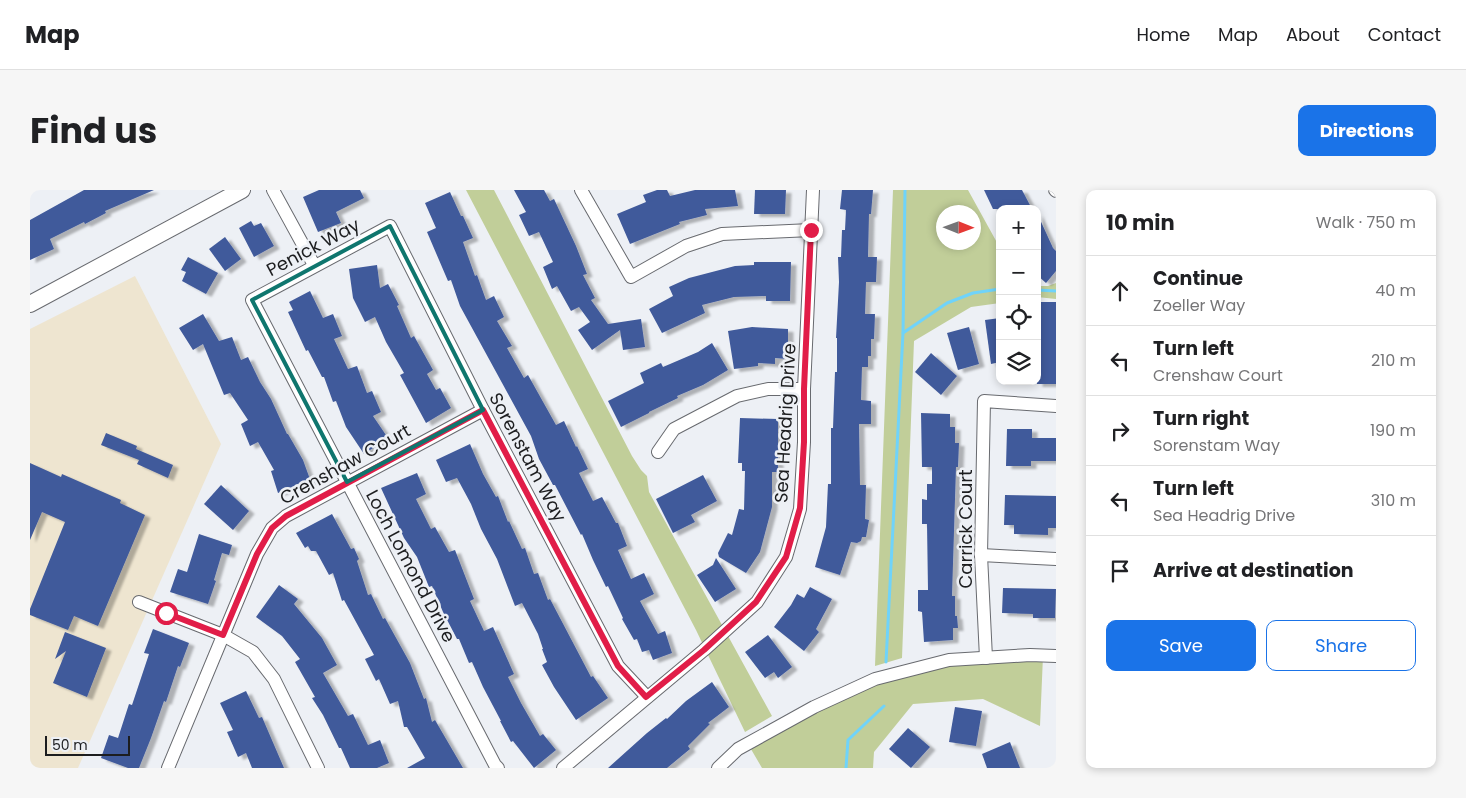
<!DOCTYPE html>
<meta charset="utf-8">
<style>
:root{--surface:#fff;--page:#f6f6f6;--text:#202124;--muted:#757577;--line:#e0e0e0;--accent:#1a73e8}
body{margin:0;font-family:Poppins,sans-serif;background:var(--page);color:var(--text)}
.controls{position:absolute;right:15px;top:15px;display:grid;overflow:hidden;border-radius:10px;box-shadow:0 2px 8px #0003}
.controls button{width:45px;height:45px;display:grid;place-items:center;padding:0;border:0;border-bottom:1px solid var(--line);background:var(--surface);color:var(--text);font:25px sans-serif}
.compass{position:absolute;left:906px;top:15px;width:45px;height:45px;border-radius:50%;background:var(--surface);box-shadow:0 2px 8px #0003;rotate:91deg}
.scale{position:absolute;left:15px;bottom:12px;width:85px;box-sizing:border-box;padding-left:5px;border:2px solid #1c1d1f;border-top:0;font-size:14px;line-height:18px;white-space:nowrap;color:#1c1d1f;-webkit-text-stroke:4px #edf0f5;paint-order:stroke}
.stop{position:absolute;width:15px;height:15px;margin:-11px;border:4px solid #e11d48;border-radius:50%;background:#fff}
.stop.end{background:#e11d48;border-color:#fff;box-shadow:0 1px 5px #0008}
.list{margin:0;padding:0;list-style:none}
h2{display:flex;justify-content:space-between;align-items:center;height:65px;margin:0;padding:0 20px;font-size:21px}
h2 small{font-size:16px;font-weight:400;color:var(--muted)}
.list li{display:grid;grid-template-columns:32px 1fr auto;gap:15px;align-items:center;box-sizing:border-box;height:70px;padding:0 20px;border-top:1px solid var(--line)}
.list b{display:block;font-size:19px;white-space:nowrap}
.list p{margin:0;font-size:16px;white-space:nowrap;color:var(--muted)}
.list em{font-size:16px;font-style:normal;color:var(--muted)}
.actions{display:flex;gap:10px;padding:15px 20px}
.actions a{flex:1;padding:11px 0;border:1px solid var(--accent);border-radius:10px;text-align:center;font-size:18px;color:var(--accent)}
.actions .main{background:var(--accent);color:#fff}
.icon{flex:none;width:28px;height:28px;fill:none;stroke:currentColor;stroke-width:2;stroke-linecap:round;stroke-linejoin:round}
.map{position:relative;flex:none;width:1026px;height:578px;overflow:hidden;border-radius:10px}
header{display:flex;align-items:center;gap:30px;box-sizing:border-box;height:70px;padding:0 25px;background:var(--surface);border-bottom:1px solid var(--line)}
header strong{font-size:24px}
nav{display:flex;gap:28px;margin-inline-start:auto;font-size:18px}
.intro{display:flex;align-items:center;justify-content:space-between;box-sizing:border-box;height:120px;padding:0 30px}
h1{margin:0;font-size:35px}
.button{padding:12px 22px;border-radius:10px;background:var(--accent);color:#fff;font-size:18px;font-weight:700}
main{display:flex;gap:30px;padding:0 30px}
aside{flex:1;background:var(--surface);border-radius:10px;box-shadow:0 2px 8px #0003}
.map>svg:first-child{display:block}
</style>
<header>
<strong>Map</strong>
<nav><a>Home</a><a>Map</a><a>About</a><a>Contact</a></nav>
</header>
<div class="intro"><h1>Find us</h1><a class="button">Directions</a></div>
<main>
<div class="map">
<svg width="1026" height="578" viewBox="0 0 1026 578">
<defs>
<filter id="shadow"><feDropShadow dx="5.5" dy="3" stdDeviation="1" flood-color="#0004"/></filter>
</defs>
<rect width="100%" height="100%" fill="#edf0f5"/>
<path fill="#eee5d0" d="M105,86L191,254L48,578H0V139Z"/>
<g fill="#c1ce99" fill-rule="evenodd">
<path d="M436,0H464L602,266L611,280L617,286L619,302L742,526L715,542L666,440Z"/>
<path d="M863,0H938L970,58V113L941,117L884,151L872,468L845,476ZM944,22V52H914V22Z"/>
<path d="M1026,93V109L1007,107V96H1018Z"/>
<path d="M1013,466L1010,536L953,509L883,514L844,562L843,578H732L718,554L845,489L919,470Z"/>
</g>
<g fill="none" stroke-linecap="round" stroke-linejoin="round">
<g stroke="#6fd3fa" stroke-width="3">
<path d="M1007,100L1026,101"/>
<path d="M873,143L917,113L943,103L970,99"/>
<path d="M856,472L873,143L875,0"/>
<path d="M816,578L818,550L854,516"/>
</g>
</g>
<g fill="#415a9b" filter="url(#shadow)">
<path d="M54,0H124L75,21L76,23L55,34L54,32L20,49L24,59L0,70V30Z"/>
<path d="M289,0H330L334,8L306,22L311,33L288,42L273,7Z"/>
<path d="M484,0H514L520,11L524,9L546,56L557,84L553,85L565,108L561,110L578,134L611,129L615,157L593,160L590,140L562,160L548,140L560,132L549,117L541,121L527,96L522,99L513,77L523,72L509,42L499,46L489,25L496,22Z"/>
<path d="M627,0H637L640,6L665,0H705L708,16L675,19L677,25L649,32L650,34L600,54L587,24L616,12L613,5Z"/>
<path d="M725,0H756L755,24H724Z"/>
<path d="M812,0H843L841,24H839L838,67H847L846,92H836L835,124H845L844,149H841V166H838V177H832L831,210L841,211V234H829L830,295H836L835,329L839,330L836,347H832L831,351L827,353L821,352L810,385L785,377L796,337L798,294H801V238H803L805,182H807V148H806L809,92L808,67H811L812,40H815L816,20L810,19Z"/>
<path d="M954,0H992L1002,19H963Z"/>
<path d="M420,2L431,26H433L443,48L433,52L445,86L447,85L456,110L464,106L474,127L467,131L482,156L477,158L494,188L498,185L526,235L534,231L546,257L547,256L558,279L549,283L563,311L572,307L586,333H588L597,356L588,360L601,389L614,383L624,404L610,411L628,444L635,441L642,463L623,470L619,460L612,462L607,449L604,450L592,429L593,428L578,396L576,397L563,370L552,344L551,345L525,295H523L509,269L501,246L430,116L421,90L418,91L397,42L406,38L395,13Z"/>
<path d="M1007,23L1023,58L1026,61V81L1016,93L1007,85Z"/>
<path d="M221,31L224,36L231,33L244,56L224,67L209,38Z"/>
<path d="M195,47L211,69L195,81L179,59Z"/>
<path d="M158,67L188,83L176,104L152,91L156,82L151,80Z"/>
<path d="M724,72H761L760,111H736V106L704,107L672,115L675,123L632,143L619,119L643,106L639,97L659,88L705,76L724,75Z"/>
<path d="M347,75L350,98L358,94L369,115L367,116L381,148L384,146L403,180L397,184L406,200L410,198L421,218L396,233L370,185L374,183L356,152L345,127L335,132L323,108L319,79Z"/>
<path d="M280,101L293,128L303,124L312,146L304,149L318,179L327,176L337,203L342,201L351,222L343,226L358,248L334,264L316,237L306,211L303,212L294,187H292L278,160L276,161L258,122L263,120L259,112Z"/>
<path d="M1008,112H1026V194H1007Z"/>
<path d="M173,124L189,151L202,147L211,170L218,167L230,192L241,209L257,244H258L273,270L281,292L248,303L241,281L244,280L228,252L220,256L211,234L218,230L200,203L194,205L173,154L163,160L149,138Z"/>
<path d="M970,128V172L961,174L955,130Z"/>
<path d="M722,137L758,139V169L745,168V174L728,173V176L704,179L698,141Z"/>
<path d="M939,137L949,174L928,180L917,143Z"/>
<path d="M682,153L698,180L673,195L647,206L648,208L619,222V223L591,237L578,211L614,193L610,183L631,173L633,177L668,162Z"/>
<path d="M901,163L927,186L911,205L885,182Z"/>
<path d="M891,223L920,224V237H925V253H929L928,277H926L922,406H925V426H927L928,438H923V450L894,452L892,422L888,421V400H898L897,334H892V309L897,310V294H902V277H892Z"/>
<path d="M710,228L748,229V282H742V317L730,362L716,383L689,367L688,363L698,343L702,345L709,319L714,320L715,281H712V273H708Z"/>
<path d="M977,239H1002V248H1026V271H1001V276H976Z"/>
<path d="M76,243L107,256L106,259L143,275L138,288L107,274L109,270L71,255Z"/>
<path d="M440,254L453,284L466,307L468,306L478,332L479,331L492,359L495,358L504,384L508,383L518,410L520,409L561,487L563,486L578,508L546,530L524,497L512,475L517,472L512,459H513L508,444L492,413L485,416L467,369L451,339L441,314L427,288L416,292L406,270Z"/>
<path d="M0,273L31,287L32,284L91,310L90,313L115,325L68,436L44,426L38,440L0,425V419L35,332L12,322L0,350Z"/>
<path d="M387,283L396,304L386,309L401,339L405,337L419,362L425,360L444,409L440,411L454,441L463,437L484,484L478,487L491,513L510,546L513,544L526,560L504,578L483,551L481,552L470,531H471L453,497L442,472L439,473L429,449H427L413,422L402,396L399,397L387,367L374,348L351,298Z"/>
<path d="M673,285L687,311L661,325L665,332L643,343L626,309Z"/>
<path d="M191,295L219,321L203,340L174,314Z"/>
<path d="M975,305L1026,306V338H1018V345L984,344V335H974Z"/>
<path d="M302,324L321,359L324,358L329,369L327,371L338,405L341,404L353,429L355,428L380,473L394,509L396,508L402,532L405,530L433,578H377L395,568L377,537H374L368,511L360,514L349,489L346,491L335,469L344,465L314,410L312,411L303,383L299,385L286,361H281L278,356L275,358L266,343Z"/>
<path d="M169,344L202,355L199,365L192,363L184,390L186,391L178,414L140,402L148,379L157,382Z"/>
<path d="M686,368L706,399L685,412L667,385L683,375Z"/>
<path d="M249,395L268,409L264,414L292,448L307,475L293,483L318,526L323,524L338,555L350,550L359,573L347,578H320L311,558H309L293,525L282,508L285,507L265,472L270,469L252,446L226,427Z"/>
<path d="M780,397L802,409L786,439L789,442L774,461L744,437L761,415L767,404L774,408Z"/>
<path d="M973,398L1026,399L1025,428H1003V424L972,423Z"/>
<path d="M123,439L159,453L150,477L148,476L136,512L134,511L121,548L109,578H98L71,568L79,545L88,548L99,514L102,515L119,464L114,463Z"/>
<path d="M35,442L76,458L57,507L23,493L36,461L25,469Z"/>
<path d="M738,445L762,477L748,488L744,482L735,488L715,462Z"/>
<path d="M682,492L699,517L678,533L680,534L658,556L660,559L637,578H578L617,543L636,528L637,529L656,511Z"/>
<path d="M216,501L229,528L232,527L254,578H222L216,563L208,567L197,542L203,540L190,513Z"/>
<path d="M925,517L952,521L946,556L919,552Z"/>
<path d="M878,538L900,557L881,578L859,559Z"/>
<path d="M980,552L990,578H957L952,564Z"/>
</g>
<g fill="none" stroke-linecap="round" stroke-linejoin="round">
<g stroke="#686a6f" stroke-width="14">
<g id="minor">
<path d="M243,0L284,75"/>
<path d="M551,0L601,87L656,56L692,44L781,40"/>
<path d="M1025,0L1026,1"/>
<path d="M628,262L644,239L707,206L738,199H774"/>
<path d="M951,365L1026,369"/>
<path d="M109,412L193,445L223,462L244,489L288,578"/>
<path d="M956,468L951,365L954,211L1026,216"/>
<path d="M138,578L227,364L242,338L256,326L453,220"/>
<path d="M468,578L465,575L222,110L360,36L453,220L588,476L617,507"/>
<path d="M533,578L674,460L727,412L756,367L770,319L774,252V199L783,0"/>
<path d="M688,578L708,559L784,517L845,489L919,470L1000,465L1026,466"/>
</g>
</g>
<g stroke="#686a6f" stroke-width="18">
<path id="major" d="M0,114L212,0"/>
</g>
<use href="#minor" stroke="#fff" stroke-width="12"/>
<use href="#major" stroke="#fff" stroke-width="16"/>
</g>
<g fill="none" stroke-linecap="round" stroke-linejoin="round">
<path stroke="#e11d48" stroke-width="6" d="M136,423L193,445L227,364L242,338L256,326L453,220L588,476L616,507L674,460L726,412L756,367L770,318L774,252V199L781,40"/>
</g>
<path fill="none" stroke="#0f766e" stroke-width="4" stroke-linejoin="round" d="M360,36L453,220L317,292L222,110Z"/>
<g text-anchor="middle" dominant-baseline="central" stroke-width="5" stroke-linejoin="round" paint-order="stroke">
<g font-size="18" fill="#1c1d1f" stroke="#edf0f5">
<text transform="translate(283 57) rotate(-28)">Penick Way</text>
<text transform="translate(755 233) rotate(-87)">Sea Headrig Drive</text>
<text transform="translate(498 267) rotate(62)">Sorenstam Way</text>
<text transform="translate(315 274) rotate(-29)">Crenshaw Court</text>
<text transform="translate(935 339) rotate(-90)">Carrick Court</text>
<text transform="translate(381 376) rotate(62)">Loch Lomond Drive</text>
</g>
</g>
</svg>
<div class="controls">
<button>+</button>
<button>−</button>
<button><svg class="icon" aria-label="locate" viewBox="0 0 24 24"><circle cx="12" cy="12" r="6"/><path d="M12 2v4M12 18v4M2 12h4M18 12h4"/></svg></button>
<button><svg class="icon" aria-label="layers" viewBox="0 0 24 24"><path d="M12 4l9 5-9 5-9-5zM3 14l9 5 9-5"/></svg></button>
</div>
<svg class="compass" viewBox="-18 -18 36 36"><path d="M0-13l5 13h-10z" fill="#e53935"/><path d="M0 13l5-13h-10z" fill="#757577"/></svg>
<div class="scale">50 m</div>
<div class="stop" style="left:136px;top:423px"></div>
<div class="stop end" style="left:781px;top:40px"></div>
</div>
<aside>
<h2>10 min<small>Walk · 750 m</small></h2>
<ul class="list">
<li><svg class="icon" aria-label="ahead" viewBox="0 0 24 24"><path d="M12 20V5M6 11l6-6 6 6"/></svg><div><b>Continue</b><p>Zoeller Way</p></div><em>40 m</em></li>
<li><svg class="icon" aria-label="left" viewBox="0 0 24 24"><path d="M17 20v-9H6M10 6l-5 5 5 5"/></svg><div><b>Turn left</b><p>Crenshaw Court</p></div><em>210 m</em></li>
<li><svg class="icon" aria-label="right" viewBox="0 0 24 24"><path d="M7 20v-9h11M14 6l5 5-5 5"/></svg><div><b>Turn right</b><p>Sorenstam Way</p></div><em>190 m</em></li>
<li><svg class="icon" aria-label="left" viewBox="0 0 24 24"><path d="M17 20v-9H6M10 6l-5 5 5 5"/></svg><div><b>Turn left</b><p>Sea Headrig Drive</p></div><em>310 m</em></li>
<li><svg class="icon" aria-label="arrive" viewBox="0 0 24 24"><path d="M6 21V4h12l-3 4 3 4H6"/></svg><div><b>Arrive at destination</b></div></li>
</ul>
<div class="actions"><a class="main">Save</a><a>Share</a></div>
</aside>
</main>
